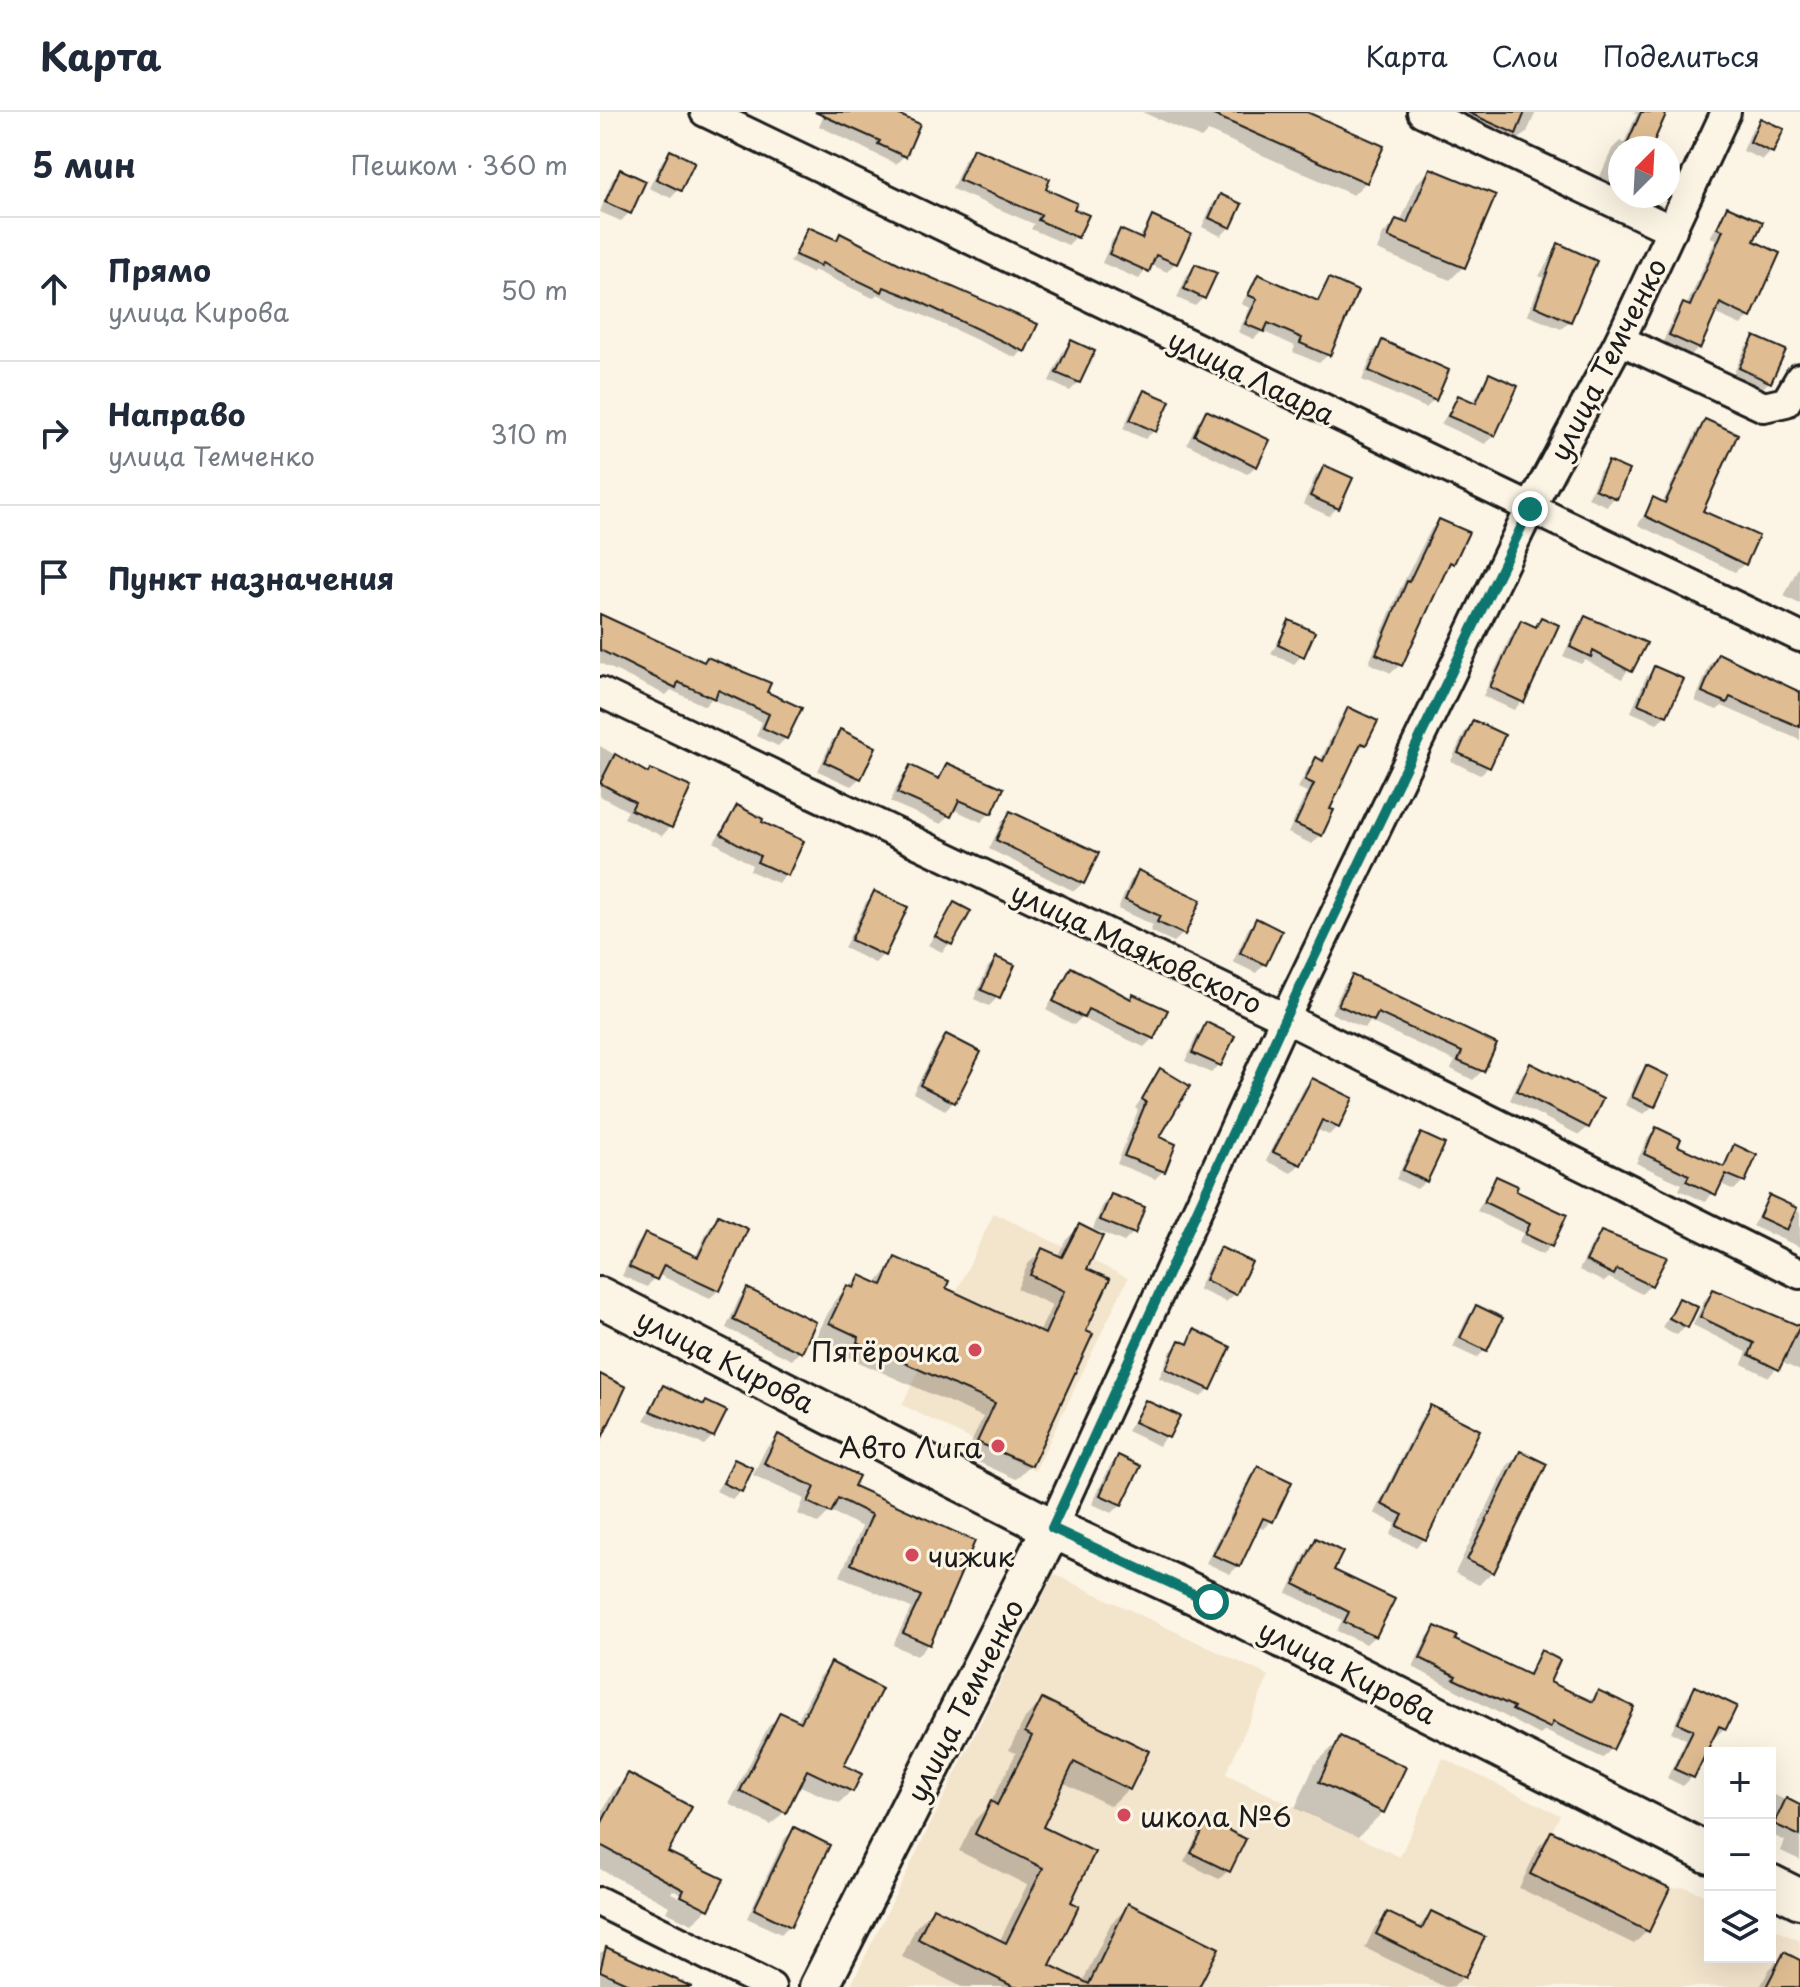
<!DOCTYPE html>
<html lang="ru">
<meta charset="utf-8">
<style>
:root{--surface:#fff;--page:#f6f6f7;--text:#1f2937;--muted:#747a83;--line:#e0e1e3}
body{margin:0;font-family:"Playpen Sans",sans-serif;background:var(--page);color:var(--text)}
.controls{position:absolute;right:24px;bottom:24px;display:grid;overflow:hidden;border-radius:0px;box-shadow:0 8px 32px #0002}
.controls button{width:72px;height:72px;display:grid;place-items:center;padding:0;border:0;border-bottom:2px solid var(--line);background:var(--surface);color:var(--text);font:40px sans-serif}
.compass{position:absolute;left:1008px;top:24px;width:72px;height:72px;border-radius:50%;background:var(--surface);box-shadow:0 8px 32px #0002;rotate:24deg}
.stop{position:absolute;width:24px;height:24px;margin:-18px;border:6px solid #0f766e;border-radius:50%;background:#fff}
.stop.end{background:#0f766e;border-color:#fff;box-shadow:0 2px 8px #0008}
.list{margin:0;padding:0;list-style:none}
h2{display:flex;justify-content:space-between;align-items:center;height:104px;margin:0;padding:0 32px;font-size:34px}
h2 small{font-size:26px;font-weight:400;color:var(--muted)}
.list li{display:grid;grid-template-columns:52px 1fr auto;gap:24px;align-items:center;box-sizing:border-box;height:144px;padding:0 32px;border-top:2px solid var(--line)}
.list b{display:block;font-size:30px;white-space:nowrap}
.list p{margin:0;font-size:26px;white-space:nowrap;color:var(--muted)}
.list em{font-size:26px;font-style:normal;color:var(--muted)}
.icon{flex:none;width:44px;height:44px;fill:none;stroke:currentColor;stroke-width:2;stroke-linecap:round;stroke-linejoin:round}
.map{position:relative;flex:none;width:1200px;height:1875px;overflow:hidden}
header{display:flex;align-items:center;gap:48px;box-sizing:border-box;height:112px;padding:0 40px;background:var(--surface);border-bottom:2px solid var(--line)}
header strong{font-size:38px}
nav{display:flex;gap:44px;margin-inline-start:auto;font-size:28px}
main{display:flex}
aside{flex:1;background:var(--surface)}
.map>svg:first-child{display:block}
</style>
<header>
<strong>Карта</strong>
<nav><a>Карта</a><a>Слои</a><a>Поделиться</a></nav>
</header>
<main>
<aside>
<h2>5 мин<small>Пешком · 360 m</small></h2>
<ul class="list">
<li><svg class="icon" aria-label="ahead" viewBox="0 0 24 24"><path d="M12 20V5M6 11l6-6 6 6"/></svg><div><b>Прямо</b><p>улица Кирова</p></div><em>50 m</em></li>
<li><svg class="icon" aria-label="right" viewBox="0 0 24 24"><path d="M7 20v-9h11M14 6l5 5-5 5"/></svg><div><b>Направо</b><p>улица Темченко</p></div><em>310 m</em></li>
<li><svg class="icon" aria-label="arrive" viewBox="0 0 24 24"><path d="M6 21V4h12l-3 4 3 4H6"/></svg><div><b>Пункт назначения</b></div></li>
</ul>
</aside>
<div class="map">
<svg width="1200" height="1875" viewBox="0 0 1200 1875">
<rect width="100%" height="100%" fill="#fcf5e5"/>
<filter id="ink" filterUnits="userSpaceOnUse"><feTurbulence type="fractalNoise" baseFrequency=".0125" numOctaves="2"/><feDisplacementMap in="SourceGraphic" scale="16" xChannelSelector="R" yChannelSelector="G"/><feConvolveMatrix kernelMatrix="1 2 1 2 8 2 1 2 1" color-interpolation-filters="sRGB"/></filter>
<g filter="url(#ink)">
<g fill="#f3e4cc">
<path d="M394,1101L528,1166L435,1359L302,1293Z"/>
<path d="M454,1462L669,1564L626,1662L800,1745L843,1646L960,1703L952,1719L1070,1776L1086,1775L1110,1786V1845H1170V1815L1200,1829V1875H250Z"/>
</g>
<g fill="#0003" fill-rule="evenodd">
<path d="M225,0H288L304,44L296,52L219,14Z"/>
<path d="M542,0H705L766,70L753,83L608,19L601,26Z"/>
<path d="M845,0H936L927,20L918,28L910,25L905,29Z"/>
<path d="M1032,0H1060L1047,36H1020V79L998,69L1012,37L1020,29L1024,31L1037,2Z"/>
<path d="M1161,9L1172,39L1163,48L1143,39L1152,17Z"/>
<path d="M374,38L472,98L477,124L468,133L431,117L434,112L352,77L365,47Z"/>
<path d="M70,40L79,77L71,86L49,76L62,49Z"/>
<path d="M830,58L863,155L850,168L777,138L783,122L797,109L800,111L817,71Z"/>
<path d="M21,59L29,101L21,109L0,100L12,68Z"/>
<path d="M621,84L630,115L621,124L602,115L612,93Z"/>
<path d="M1127,97L1152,130L1150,204L1141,213L1114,201L1098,236L1090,244L1062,232L1075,202L1086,195L1116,127L1110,125Z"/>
<path d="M552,107L575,151L567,160L550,152L539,167L502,151L512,128L520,119L538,127Z"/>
<path d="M209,117L234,129L240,123L423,238L416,246L277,182L273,186L214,158L211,161L190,150Z"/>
<path d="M958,133L970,209L961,217L927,203L943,166L939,164Z"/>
<path d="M596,154L604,185L595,194L577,186L587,163Z"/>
<path d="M658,165L715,190L729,169L728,243L719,251L693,240L695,234L662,219L654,227L638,220L650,196L641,192Z"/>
<path d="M1155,226L1170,269L1161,278L1132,265L1146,234Z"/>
<path d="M471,230L479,270L470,279L449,269L463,239Z"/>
<path d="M783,231L834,288L826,296L762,268L774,239Z"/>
<path d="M890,263L894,323L885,332L841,312L858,285L872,291Z"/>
<path d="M544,280L554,319L545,327L523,317L536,288Z"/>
<path d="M606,301L656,354L647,362L587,332L598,309Z"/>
<path d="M1105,310L1101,400L1144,452L1135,460L1038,413L1053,388L1062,392L1097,318Z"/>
<path d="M1009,351L1015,385L1007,394L988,386L1000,359Z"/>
<path d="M725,355L737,396L729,404L703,392L716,363Z"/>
<path d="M839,409L866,421L852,451L843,461L800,553L791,561L769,551L799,479L831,417Z"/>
<path d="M1200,452V492L1184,484Z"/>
<path d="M0,505L102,552L107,547L164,581L186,626L178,634L156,624L162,610L111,587L105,594L71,578L66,583L0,551Z"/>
<path d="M985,506L1044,532L1022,567L985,548L981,552L963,544L977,515Z"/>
<path d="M941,507L922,589L914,598L883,584L913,519L921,511L932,516Z"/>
<path d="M690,511L702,543L694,552L671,541Z"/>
<path d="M1118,543L1200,582V628L1122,594L1117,598L1095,589L1110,552Z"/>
<path d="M1055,557L1066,603L1057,611L1031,600L1046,565Z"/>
<path d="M749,598L765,632L756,640L727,697L721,723L712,732L688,721L707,680L698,676L708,656L716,648L720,649L740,606Z"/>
<path d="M873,611L889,654L880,663L851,649L865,619Z"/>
<path d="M240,620L260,666L251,674L218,659L232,628Z"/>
<path d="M0,634L47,662L88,676L70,715L62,724L24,706L28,699L0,684Z"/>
<path d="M347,653L401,677L390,701L381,710L353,697L341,712L290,690L302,664L310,656L336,668Z"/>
<path d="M138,695L186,763L178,771L150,759L152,753L114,730Z"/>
<path d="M411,701L483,771L474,779L389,737L402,710Z"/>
<path d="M538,761L583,822L574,830L550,819L553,813L518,797L530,769Z"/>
<path d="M275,781L283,843L275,851L244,836L266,790Z"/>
<path d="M355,792L350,831L342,840L328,833Z"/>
<path d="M656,809L680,820L664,852L656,861L633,850L648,817Z"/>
<path d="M397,847L412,854L398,885L389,894L374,887L388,855Z"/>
<path d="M471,857L530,888L553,926L544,935L481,906L474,913L446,898Z"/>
<path d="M753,865L894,933L882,959L873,968L851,957L855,949L770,910L764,916L731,901L744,873Z"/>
<path d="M606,913L619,953L611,961L585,949L598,921Z"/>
<path d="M346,925L353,990L345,998L313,981L338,933Z"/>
<path d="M930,953L988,1015L979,1023L910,988L922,962Z"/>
<path d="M1047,956L1053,994L1044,1002L1025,993L1038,964Z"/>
<path d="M561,959L557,1026L563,1059L555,1067L517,1052L538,998L535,996Z"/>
<path d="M712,968L737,1015L729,1023L716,1017L700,1052L691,1061L666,1049L704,976Z"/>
<path d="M1056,1018L1075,1035L1121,1056L1135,1035L1155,1044L1143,1069L1134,1078L1119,1071L1106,1090L1079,1078L1082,1072L1036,1051L1048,1026Z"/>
<path d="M821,1023L826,1069L817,1077L796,1067L813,1032Z"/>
<path d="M897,1066L913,1080L965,1104L950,1134L942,1143L918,1131L923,1121L877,1099Z"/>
<path d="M511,1084L543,1096L533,1121L524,1130L493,1117L503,1092Z"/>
<path d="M1170,1086L1200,1100V1135L1152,1114Z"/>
<path d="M118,1106L119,1178L110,1186L57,1162L47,1175L22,1164L37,1132L46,1123L95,1146L110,1114Z"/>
<path d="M480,1114L484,1220L490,1223L430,1353L416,1367L365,1344L383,1305L245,1244L247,1239L216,1225L234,1189L248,1175L261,1165L276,1172L295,1148L343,1177L439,1221L452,1193L417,1177L428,1152L442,1138L457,1145L466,1128Z"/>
<path d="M1002,1121L1050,1173L1042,1182L1009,1166L1004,1170L979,1158L993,1130Z"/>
<path d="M620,1138L635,1182L626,1190L598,1177L612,1146Z"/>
<path d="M147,1178L200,1239L192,1248L126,1216L139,1187Z"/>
<path d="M1114,1179L1200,1217V1259L1181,1250L1169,1265L1142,1252L1147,1240L1093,1213L1105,1187Z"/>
<path d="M1079,1188L1086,1214L1077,1223L1062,1215Z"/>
<path d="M876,1196L885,1238L877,1246L853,1235L868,1204Z"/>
<path d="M595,1220L609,1277L601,1285L559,1266L571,1239L580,1231L584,1233Z"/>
<path d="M64,1276L113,1324L104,1333L44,1308Z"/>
<path d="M545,1290L577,1305L559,1334L527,1319Z"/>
<path d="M831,1296L824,1427L816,1435L790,1423L796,1412L774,1401L822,1304Z"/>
<path d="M178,1325L252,1375L372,1430L328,1532L317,1544L293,1533L311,1496L240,1464L262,1415L230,1399L218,1411L198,1402L204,1387L153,1363L166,1336Z"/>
<path d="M920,1341L892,1460L879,1473L855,1461L907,1354Z"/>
<path d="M518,1346L521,1392L512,1401L492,1392L510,1354Z"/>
<path d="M135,1349L140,1379L132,1387L116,1379Z"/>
<path d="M659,1356L671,1409L663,1417L657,1414L638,1454L630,1462L606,1451L650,1365Z"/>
<path d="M716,1429L775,1524L766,1532L737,1519L742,1508L687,1481L708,1437Z"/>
<path d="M836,1516L853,1529L926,1564L941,1541L947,1571L990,1589L999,1580L1031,1596L1011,1637L1003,1646L945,1619L940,1623L813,1555L827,1525Z"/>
<path d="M232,1553L241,1654L251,1679L239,1691L198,1673L184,1700L171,1713L129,1692L168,1615L181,1602L197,1610L219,1565Z"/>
<path d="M1096,1577L1125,1616L1116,1624L1112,1623L1092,1665L1083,1674L1067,1666L1086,1627L1071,1620L1087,1585Z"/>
<path d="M442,1589L528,1677L511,1694L462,1670L440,1716L468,1790L447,1854L451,1875H362L302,1845L316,1815L334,1797L399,1830L427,1773L359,1739L374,1709L390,1692L416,1641L409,1638L425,1606Z"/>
<path d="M741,1627L783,1700L758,1725L695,1696L715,1652Z"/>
<path d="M29,1664L65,1741L108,1796L92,1812L66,1800L69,1794L0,1757V1703L13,1680ZM73,1778L104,1793V1797L71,1781Z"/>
<path d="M1170,1681L1200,1695V1748L1181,1739L1185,1729L1170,1722Z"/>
<path d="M1110,1690V1707L1104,1704Z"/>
<path d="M608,1711L643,1728L628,1759L619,1767L584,1750L600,1719Z"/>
<path d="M194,1718L189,1814L181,1822L147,1806L185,1726Z"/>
<path d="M952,1721L1047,1819L1034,1832L919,1776L939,1734Z"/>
<path d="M529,1794L597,1875H480L511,1811Z"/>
<path d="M788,1802L817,1816L831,1802L864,1864L853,1875H845L765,1836L775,1815Z"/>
<path d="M7,1837L90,1875H0V1841Z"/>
<path d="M1184,1842L1200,1850V1875H1160L1169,1858Z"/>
</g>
<g fill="#dfbc91" stroke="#1c1c1c" stroke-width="2">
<path d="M215,0H293L320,12L306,45L278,32L280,29Z"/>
<path d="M607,0H707L784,34L767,71Z"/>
<path d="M867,0H925L916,22Z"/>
<path d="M1041,0H1067L1051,36H1025Z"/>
<path d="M1160,6L1184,17L1173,41L1150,30Z"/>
<path d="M373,36L450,67L446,77L477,91L474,97L489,103L478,126L438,108L441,103L359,68Z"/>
<path d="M70,38L95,50L81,79L56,67Z"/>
<path d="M830,56L896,83L865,156L788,125L796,107L807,111Z"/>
<path d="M20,57L46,69L31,102L5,90Z"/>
<path d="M620,82L642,92L631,116L609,106Z"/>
<path d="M1127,94L1163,110L1154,129L1180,141L1151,206L1120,191L1100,237L1069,223L1083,191L1090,194L1123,118L1117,116Z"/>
<path d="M552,104L591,122L577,152L556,143L549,160L509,142L520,117L542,127Z"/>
<path d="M208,115L237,128L240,121L302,153L438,212L425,240L312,186L284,175L282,180L222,151L220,154L195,143Z"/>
<path d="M958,131L997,149L971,210L935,194Z"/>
<path d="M595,152L617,161L605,187L584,177Z"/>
<path d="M658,162L718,189L729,166L758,179L730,244L700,231L702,226L668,211L664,220L645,212L657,187L648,183Z"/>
<path d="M1154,224L1186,238L1171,271L1139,256Z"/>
<path d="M471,228L495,239L480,271L456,261Z"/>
<path d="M782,228L849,258L836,289L769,259Z"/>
<path d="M889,261L918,274L895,324L848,304L858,283L876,291Z"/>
<path d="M544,278L570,289L556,320L530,308Z"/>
<path d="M606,298L670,328L657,355L594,323Z"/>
<path d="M1105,307L1138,322L1103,399L1159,424L1146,453L1045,404L1053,385L1065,391Z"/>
<path d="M1008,349L1029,358L1017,387L995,377Z"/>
<path d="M724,353L753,366L739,397L710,384Z"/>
<path d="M839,407L869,420L854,452L850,450L802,554L776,542L807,469L809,470Z"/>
<path d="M0,502L104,550L107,545L171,571L167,580L202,596L187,627L163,616L169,602L118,578L115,587L78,570L76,576L0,538Z"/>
<path d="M985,504L1047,531L1032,560L993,539L991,545L970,535Z"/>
<path d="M941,505L959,513L924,591L890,575L921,508L936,515Z"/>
<path d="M689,508L715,520L704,545L678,533Z"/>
<path d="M1118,541L1200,580V615L1130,585L1127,591L1102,580Z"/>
<path d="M1054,554L1084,567L1067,604L1038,592Z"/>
<path d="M748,595L778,609L766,633L761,631L730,697L734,698L722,724L695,712L714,672L705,668L716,645L723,649Z"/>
<path d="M873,608L905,623L890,656L858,641Z"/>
<path d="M240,617L276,635L261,667L225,650Z"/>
<path d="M15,642L48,661L50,657L91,675L72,716L31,698L35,690L0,671Z"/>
<path d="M347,651L404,676L392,702L359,688L351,705L297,681L310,653L339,667Z"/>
<path d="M137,693L163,707L162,710L204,729L188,764L157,750L160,744L121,722Z"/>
<path d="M410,699L499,741L484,772L396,728Z"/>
<path d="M538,758L601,788L585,823L557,810L560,804L525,788Z"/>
<path d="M274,779L308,795L285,844L251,828Z"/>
<path d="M354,790L371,799L352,833L335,824Z"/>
<path d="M656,806L682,819L666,853L640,841Z"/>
<path d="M396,845L415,853L400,886L381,878Z"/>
<path d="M471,855L531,887L533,882L568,898L554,927L488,897L484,906L453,889Z"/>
<path d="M752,863L897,932L884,960L858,949L862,940L778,901L774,909L738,893Z"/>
<path d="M606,910L635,924L621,954L592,941Z"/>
<path d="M346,922L381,940L355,991L320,973Z"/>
<path d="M930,951L1003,987L989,1016L917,979Z"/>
<path d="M1046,953L1069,964L1055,995L1032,985Z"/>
<path d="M560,956L590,974L560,1025L576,1032L565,1060L524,1044L546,990L542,987Z"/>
<path d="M712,966L753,986L739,1016L722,1008L701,1053L673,1040Z"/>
<path d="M1056,1015L1081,1027L1078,1034L1124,1055L1134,1032L1157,1043L1145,1070L1126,1062L1116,1083L1086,1069L1089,1063L1044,1042Z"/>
<path d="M821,1021L845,1032L827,1070L803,1058Z"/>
<path d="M896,1064L918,1074L916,1079L967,1103L952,1135L925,1122L930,1112L884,1090Z"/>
<path d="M511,1082L545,1095L535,1122L500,1108Z"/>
<path d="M1169,1083L1197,1096L1187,1118L1159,1105Z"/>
<path d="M118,1103L148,1117L120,1179L64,1153L57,1168L29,1155L45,1121L98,1145Z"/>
<path d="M479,1112L503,1124L487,1157L510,1167L486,1219L493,1222L432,1354L377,1330L395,1291L257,1230L259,1225L229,1211L247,1173L254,1176L260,1163L282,1173L295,1145L349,1169L346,1176L445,1222L464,1179L430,1163L442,1136L462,1145Z"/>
<path d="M1001,1119L1067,1145L1052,1174L1017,1157L1014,1163L986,1149Z"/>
<path d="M620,1135L652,1150L636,1183L605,1168Z"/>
<path d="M147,1176L216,1210L202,1241L133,1208Z"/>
<path d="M1113,1177L1200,1214L1179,1258L1149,1243L1154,1231L1100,1205Z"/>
<path d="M1079,1186L1098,1195L1088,1216L1069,1206Z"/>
<path d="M876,1193L903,1206L887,1239L860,1226Z"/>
<path d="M594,1217L631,1235L611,1278L566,1257L579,1228L588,1232Z"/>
<path d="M0,1262L26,1275L0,1330Z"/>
<path d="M63,1273L104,1293L106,1289L127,1299L114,1325L50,1299Z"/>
<path d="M545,1288L580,1304L569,1326L534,1310Z"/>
<path d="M830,1293L880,1318L826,1428L797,1414L803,1403L781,1392Z"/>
<path d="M178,1322L259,1364L254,1374L375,1429L330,1533L303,1521L321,1484L251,1452L272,1403L238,1386L231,1401L208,1390L215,1375L164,1351Z"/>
<path d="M920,1339L947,1352L894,1461L867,1448Z"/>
<path d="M518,1343L541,1354L522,1393L500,1383Z"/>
<path d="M134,1347L153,1356L142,1380L123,1371Z"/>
<path d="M658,1354L692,1370L673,1410L663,1406L640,1455L613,1443Z"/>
<path d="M716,1426L743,1440L734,1458L795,1487L776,1525L744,1510L749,1500L694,1472Z"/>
<path d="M835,1514L857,1524L855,1528L929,1563L941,1538L960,1548L950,1570L993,1590L998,1578L1034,1595L1013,1638L953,1610L950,1616L912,1598L914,1595L854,1567L856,1564L820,1546Z"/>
<path d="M231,1550L282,1577L244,1653L262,1662L253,1680L207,1658L186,1701L140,1679L180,1600L201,1610Z"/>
<path d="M1095,1574L1137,1594L1126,1617L1119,1614L1094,1666L1074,1657L1093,1618L1078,1611Z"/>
<path d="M442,1586L549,1639L530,1678L474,1650L443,1715L495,1740L471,1790L479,1794L450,1853L489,1872L528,1791L619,1836L599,1875H414L318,1827L333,1795L406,1831L443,1756L375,1722L391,1689L397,1693L432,1624L425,1620Z"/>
<path d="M740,1624L806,1655L784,1701L719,1670Z"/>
<path d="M28,1661L92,1695L68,1740L124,1767L109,1798L81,1784L84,1778L0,1733V1714Z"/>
<path d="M1186,1686L1200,1693V1724L1174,1712Z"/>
<path d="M608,1708L646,1727L630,1760L591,1741Z"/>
<path d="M194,1715L230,1733L191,1815L154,1797Z"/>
<path d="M951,1719L1070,1776L1049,1820L930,1762Z"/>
<path d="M831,1799L885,1825L865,1866L776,1822L787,1800L822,1817Z"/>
<path d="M6,1835L92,1875H35L0,1859Z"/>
<path d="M1184,1840L1200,1848V1875H1166Z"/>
</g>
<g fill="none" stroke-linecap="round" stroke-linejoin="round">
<g stroke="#1c1c1c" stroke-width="34">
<g id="street">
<path d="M105,0L1200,525"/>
<path d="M822,0L1072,118"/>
<path d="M1020,228L1164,295L1186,290L1200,266"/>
<path d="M0,580L685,906L1200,1162"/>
<path d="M452,1416L685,906L930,397L1020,228L1126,0"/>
<path d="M0,1790L171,1875"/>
</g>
</g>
<g stroke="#1c1c1c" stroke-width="44">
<g id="secondary">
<path d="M0,1185L452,1416L611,1490L1110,1742"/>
<path d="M1170,1772L1200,1787"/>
<path d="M219,1875L452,1416"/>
</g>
</g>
<use href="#street" stroke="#fcf5e5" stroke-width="28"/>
<use href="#secondary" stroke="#fcf5e5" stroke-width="38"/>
</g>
</g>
<g fill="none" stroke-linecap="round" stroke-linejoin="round" filter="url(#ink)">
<path stroke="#0f766e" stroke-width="10" d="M611,1490L452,1416L685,906L930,397"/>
</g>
<g fill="#d1495b" stroke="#fcf5e5" stroke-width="3">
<circle cx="375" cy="1238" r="8"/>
<circle cx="398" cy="1334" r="8"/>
<circle cx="312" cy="1443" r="8"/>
<circle cx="524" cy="1703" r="8"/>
</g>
<g text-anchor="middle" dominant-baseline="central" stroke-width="6" stroke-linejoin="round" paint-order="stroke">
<g font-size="28" fill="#1c1c1c" stroke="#fcf5e5">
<text transform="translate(1007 247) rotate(-63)">улица Темченко</text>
<text transform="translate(652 264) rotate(26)">улица Лаара</text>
<text transform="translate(537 835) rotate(25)">улица Маяковского</text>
<text transform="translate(126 1248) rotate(27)">улица Кирова</text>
<text transform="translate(748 1559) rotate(27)">улица Кирова</text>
<text transform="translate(364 1588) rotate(-63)">улица Темченко</text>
</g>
<g font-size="28" fill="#1c1c1c" stroke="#fcf5e5" text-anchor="end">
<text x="359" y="1238">Пятёрочка</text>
<text x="382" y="1334">Авто Лига</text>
<text x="328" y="1443" text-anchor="start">чижик</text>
<text x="540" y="1703" text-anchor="start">школа №6</text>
</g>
</g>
</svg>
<div class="controls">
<button>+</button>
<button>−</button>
<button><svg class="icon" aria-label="layers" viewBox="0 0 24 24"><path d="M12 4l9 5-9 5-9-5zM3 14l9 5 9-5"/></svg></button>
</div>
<svg class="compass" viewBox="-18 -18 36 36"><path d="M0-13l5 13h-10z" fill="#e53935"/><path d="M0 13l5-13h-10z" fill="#747a83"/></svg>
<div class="stop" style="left:611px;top:1490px"></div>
<div class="stop end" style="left:930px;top:397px"></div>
</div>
</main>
